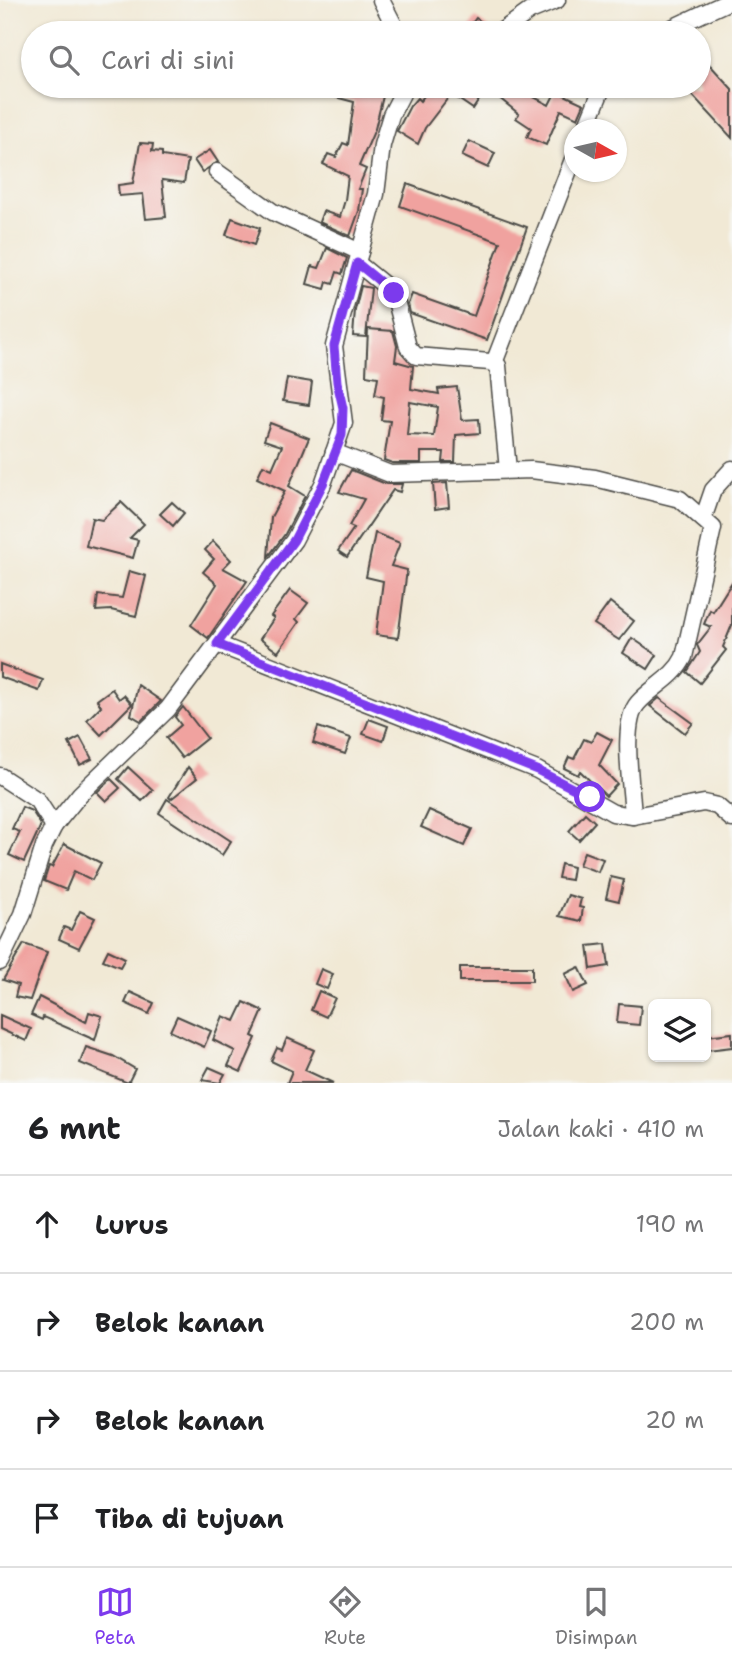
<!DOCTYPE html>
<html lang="id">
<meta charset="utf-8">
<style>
:root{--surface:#fff;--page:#f6f6f6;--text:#202124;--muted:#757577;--line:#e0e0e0;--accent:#7c3aed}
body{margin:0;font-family:"Shantell Sans",sans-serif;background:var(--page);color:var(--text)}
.controls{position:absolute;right:21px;bottom:21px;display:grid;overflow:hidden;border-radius:10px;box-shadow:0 2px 5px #0004}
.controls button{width:63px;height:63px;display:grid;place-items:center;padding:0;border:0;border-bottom:2px solid var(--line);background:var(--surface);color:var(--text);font:35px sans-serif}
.compass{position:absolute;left:564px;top:119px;width:63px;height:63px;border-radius:50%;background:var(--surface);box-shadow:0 2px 5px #0004;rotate:98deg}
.stop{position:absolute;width:21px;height:21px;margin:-16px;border:5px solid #7c3aed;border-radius:50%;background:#fff}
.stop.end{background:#7c3aed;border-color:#fff;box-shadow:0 2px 7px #0008}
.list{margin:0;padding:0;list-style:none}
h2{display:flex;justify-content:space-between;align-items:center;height:91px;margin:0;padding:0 28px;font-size:30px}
h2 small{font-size:23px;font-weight:400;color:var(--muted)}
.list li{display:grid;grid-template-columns:46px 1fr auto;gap:21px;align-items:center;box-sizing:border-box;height:98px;padding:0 28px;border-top:2px solid var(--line)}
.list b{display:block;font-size:26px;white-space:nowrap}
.list em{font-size:23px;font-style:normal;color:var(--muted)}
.icon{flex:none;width:38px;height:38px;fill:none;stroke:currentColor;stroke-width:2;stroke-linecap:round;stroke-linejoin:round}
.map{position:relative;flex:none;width:732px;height:1083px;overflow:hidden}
.search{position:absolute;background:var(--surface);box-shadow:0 2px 5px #0004;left:21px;right:21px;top:21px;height:77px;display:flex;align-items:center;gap:18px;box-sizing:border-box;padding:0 24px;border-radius:38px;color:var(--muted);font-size:26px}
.sheet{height:483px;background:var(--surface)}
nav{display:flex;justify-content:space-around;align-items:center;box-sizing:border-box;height:98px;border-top:2px solid var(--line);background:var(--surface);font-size:19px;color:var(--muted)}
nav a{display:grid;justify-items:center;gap:4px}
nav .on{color:var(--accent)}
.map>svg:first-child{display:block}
</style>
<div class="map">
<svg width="732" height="1083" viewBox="0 0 732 1083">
<rect width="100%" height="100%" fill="#f6f6f2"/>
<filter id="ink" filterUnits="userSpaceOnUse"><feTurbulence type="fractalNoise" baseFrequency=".0143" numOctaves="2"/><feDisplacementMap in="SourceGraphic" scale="14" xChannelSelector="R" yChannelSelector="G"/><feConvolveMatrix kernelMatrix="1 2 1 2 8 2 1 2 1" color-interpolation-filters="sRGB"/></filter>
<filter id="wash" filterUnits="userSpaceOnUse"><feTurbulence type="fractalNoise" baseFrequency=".00686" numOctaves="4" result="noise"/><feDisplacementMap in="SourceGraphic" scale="28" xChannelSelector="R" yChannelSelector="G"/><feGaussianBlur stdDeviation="1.57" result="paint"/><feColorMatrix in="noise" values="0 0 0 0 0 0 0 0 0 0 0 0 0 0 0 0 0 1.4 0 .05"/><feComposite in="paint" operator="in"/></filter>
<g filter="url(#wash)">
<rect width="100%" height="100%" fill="#f1e9d5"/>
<g id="blocks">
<g fill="#f0a29f" fill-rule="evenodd">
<path d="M476,18L490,28L489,33H465Z"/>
<path d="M699,53L732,89V138L684,86H699Z"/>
<path d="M337,86L384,92L375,129L359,166L366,169L358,189H362L359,211L350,236L319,222L323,211L340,217L345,200L348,176L323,164L328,154L336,157L343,143L348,145L354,102L335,97Z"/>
<path d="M432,86H529L524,92L549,105L556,91L584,104L578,118L561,110L546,145L527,137L531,128L516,118L519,114L487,88L473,109L451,94L425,128L418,144L397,131L410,106L417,98L420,101Z"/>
<path d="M469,141L495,153L488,168L462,156Z"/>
<path d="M140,143L153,144L152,151L162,152V156L188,160L184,183L162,180L166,217L146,219L143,194L119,196L118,185L133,183Z"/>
<path d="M210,150L218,162L202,172L194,160Z"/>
<path d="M407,184L527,227L487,340L410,313L408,304L412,294L474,316L500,242L400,206Z"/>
<path d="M232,218L260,228L254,245L226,235Z"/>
<path d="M327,248L347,258L342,274L337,272L333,284L327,282L325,289L307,284L312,266L319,268Z"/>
<path d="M361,286L371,288L366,337L353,336L355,310Z"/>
<path d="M368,329L393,331L397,346L395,361L413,366L411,389L439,394L438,389L457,387L462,420L479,419L480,433L456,435L455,462H443L444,452H421V463H392L384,460L390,421L381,420L384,397L375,395L378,377L366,375ZM410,402L438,407L434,436L407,435Z"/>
<path d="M287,378L312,382L309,405L283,401Z"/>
<path d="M270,423L309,438L289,486L305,496L285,534L268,557L271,517L285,491L257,478L263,465L272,469L282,446L264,440Z"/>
<path d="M351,470L386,484H402L400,492L393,490L347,557L338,551L354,528L349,526L364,499L339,492Z"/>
<path d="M447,483L449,507L435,509L433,484Z"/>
<path d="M121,502L144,524L130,538L138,540L133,558L86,546L92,518L102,520Z"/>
<path d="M172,502L184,513L173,526L160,514Z"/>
<path d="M375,533L400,543L391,566L407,570L398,638L376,635L383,581L366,577Z"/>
<path d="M213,541L231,560L223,568L247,581L208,638L191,625L217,584L203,572L214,559L205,550Z"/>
<path d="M129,571L146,576L136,616L111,610L96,611L98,595L122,598Z"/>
<path d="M732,582V625L723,647L726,650L700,683L687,672L700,652L697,645L711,627L704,624L710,610L713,612Z"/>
<path d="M290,590L308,603L296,619L299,622L278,652L260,639L274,618L271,616Z"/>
<path d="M610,602L634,621L619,640L594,624Z"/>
<path d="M632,638L657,655L648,669L623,653Z"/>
<path d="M0,664L43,680L39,691L0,677Z"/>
<path d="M138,685L161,701L141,721L131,715Z"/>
<path d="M112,689L119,699L124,695L132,704L101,735L87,720L101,706L97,700Z"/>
<path d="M659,698L693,723L685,733L650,706Z"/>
<path d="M183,707L207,738L182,758L166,738L181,725L175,717Z"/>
<path d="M369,719L388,726L383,741L363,734Z"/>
<path d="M318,727L351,738L345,754L313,743Z"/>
<path d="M597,732L612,740L599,765L617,784L606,796L580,771L578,775L564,768L569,757L574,759L584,739L591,742Z"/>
<path d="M80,737L92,759L80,765L69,743Z"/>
<path d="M128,767L153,790L142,801L118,779Z"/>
<path d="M188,767L197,778L171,799L169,797Z"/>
<path d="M111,779L120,788L106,801L97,792Z"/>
<path d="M167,799L231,841L222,855L159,813Z"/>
<path d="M22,807L32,811L41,825L24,862L9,855L20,832L12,829Z"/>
<path d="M429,810L472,829L464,846L421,827Z"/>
<path d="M585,813L595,822L579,840L569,831Z"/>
<path d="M64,844L101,863L92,880L74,871L66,890L44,881L49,866L52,867Z"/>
<path d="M584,852L603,859L598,872L579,865Z"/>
<path d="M561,864L573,867L571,880L558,878Z"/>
<path d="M611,877L624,880L619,901L606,898Z"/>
<path d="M568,895L581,899L579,907L583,908L581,921L559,916Z"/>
<path d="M80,911L95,918L79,948L59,939L64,927L71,930Z"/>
<path d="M24,944L47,952L30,1000L15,997L18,985L3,980Z"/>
<path d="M606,944L609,966L591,969L588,946Z"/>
<path d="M108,950L125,958L120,967L103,960Z"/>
<rect x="460" y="967" width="72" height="14"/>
<path d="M579,967L588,985L573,992L565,974Z"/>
<path d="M321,969L333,974L327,989L315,984Z"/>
<path d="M319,991L335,998L326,1017L311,1010Z"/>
<path d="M130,992L154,1003L149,1014L125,1003Z"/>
<path d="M39,997L86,1022L89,1012L102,1016L95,1040L43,1017L42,1020L31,1015Z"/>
<path d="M244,1002L263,1011L252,1036L256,1038L241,1072L228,1066L235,1051L213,1040L223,1016L235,1021Z"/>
<path d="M619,1004L641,1006L639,1025L617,1023Z"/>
<path d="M0,1015L31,1029L26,1041L0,1029Z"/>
<path d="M177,1016L211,1031L204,1047L170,1031Z"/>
<path d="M732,1033V1047L708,1050L707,1036Z"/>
<path d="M287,1038L314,1050L305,1070L333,1083H287L292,1071L271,1061L277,1048L282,1050Z"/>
<path d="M86,1047L113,1056L135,1069L128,1083L80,1063Z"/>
<path d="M209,1067L225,1074L220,1083L202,1080Z"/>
</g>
</g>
</g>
<g filter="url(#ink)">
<use href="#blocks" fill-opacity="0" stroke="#494844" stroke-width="2"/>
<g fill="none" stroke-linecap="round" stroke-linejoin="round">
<g stroke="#494844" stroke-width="19">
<g id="minor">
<path d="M381,0L398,33"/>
<path d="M499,33L530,11L557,0"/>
<path d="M661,33L732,0"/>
<path d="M585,130L603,86"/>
<path d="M217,172L273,212L360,252"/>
<path d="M357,263L394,293L408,347L416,356L490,362L498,366L508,470"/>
<path d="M494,363L574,157"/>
<path d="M334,452L390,474L531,470L595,478L680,499L713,528L684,657C674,678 653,686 638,703C620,723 632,789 633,816"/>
<path d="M703,519L713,490L732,469"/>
<path d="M217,644L537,770L613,813L633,816L704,803L717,806L732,819"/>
<path d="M0,776L37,800L54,826"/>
<path d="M0,962L23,914L44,846L54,826L80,794L168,709L294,540L323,484L344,423L334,346L376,194L382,145L391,115L406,86"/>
</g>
</g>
<use href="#minor" stroke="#fff" stroke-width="16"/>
</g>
</g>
<g fill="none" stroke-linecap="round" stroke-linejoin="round" filter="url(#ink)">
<path stroke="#7c3aed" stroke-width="9" d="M394,293L357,263L334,346L337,382L343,408L342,435L323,484L294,540L217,644L537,770L590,797"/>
</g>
</svg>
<div class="controls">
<button><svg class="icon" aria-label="layers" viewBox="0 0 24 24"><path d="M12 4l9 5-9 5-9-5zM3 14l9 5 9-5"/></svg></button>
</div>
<svg class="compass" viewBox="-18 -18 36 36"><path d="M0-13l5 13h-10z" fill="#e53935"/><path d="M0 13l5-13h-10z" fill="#757577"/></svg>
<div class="stop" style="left:590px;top:797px"></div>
<div class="stop end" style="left:394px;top:293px"></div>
<div class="search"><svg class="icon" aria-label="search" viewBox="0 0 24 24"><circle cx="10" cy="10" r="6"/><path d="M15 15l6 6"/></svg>Cari di sini</div>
</div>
<section class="sheet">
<h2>6 mnt<small>Jalan kaki · 410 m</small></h2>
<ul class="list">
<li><svg class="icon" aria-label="ahead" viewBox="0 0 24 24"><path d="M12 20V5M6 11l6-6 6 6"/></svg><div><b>Lurus</b></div><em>190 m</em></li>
<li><svg class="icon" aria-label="right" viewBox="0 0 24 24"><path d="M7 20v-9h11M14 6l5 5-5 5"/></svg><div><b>Belok kanan</b></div><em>200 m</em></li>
<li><svg class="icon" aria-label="right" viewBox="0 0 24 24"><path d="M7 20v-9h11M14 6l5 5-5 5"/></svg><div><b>Belok kanan</b></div><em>20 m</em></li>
<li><svg class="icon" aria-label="arrive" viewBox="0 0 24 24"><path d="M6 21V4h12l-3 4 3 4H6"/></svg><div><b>Tiba di tujuan</b></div></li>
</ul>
</section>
<nav>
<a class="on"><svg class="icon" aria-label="map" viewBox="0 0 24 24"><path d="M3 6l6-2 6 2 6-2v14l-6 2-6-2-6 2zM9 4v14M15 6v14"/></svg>Peta</a>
<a><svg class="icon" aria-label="directions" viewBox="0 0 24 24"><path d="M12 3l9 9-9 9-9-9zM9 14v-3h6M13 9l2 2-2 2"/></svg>Rute</a>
<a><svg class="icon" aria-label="saved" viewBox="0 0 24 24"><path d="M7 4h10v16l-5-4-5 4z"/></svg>Disimpan</a>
</nav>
